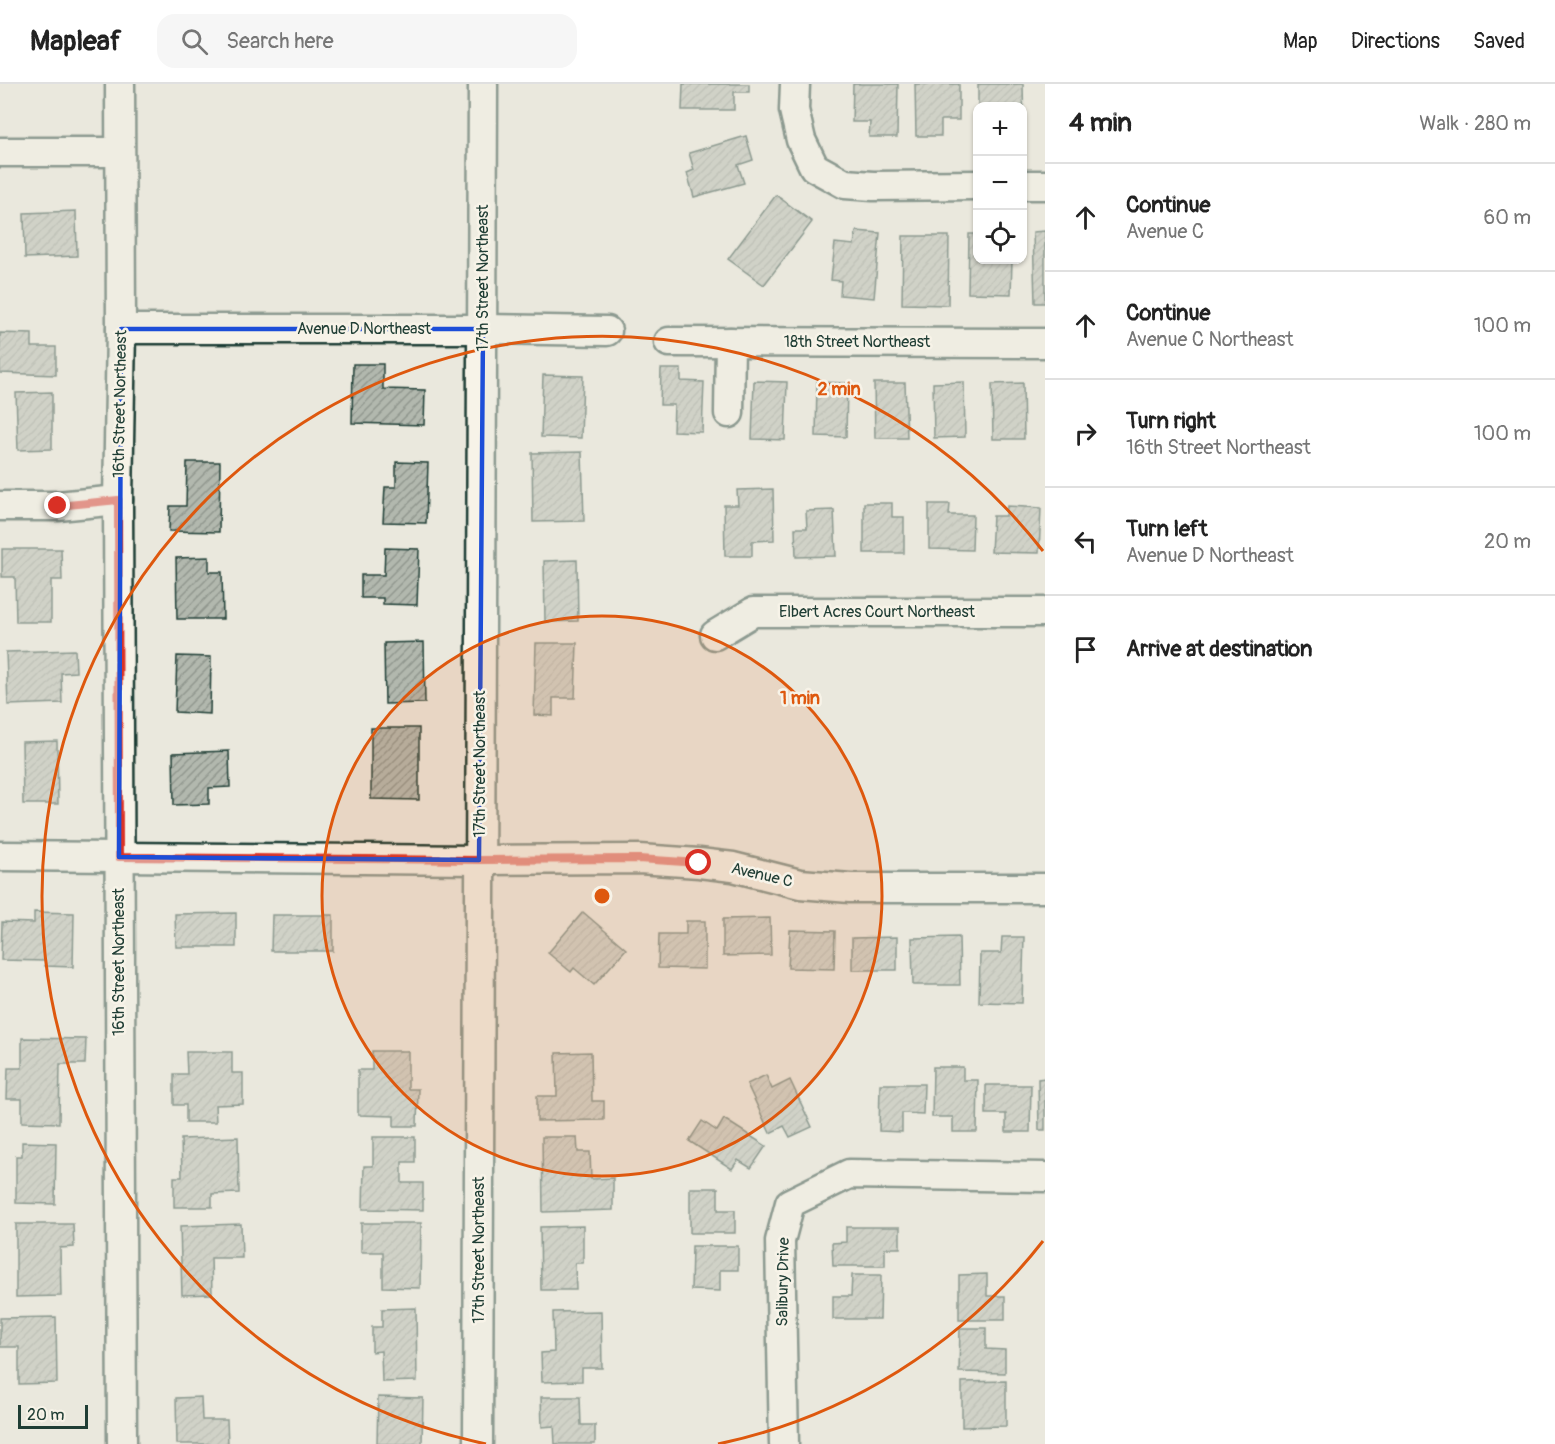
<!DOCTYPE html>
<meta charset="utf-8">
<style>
:root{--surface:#fff;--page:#f6f6f6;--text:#222;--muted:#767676;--line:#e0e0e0}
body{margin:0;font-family:Pangolin,sans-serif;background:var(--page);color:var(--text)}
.controls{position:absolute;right:18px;top:18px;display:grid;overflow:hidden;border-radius:12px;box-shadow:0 2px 4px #0004}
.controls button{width:54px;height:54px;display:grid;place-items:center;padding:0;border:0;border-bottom:2px solid var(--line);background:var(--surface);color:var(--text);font:30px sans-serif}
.scale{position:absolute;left:18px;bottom:15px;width:70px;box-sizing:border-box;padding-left:6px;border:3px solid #1f3d34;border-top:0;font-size:16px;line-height:21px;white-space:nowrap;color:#1f3d34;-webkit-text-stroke:4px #f7f3e8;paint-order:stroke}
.stop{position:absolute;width:18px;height:18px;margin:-14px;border:4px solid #d93025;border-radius:50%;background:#fff}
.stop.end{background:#d93025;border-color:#fff;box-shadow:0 2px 6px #0008}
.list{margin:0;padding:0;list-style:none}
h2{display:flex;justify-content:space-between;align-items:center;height:78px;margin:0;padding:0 24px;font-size:26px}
h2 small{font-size:20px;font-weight:400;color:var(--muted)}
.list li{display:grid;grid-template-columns:39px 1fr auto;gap:18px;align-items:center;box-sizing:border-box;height:108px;padding:0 24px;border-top:2px solid var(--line)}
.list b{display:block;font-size:22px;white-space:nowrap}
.list p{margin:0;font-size:20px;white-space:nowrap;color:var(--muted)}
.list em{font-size:20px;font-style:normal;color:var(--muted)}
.icon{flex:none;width:33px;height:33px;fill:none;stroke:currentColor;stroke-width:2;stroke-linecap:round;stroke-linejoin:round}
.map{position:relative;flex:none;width:1045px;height:1360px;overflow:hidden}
header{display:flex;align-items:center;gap:36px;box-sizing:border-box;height:84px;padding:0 30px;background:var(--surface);border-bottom:2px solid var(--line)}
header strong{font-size:28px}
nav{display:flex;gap:33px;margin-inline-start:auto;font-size:21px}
.search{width:420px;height:54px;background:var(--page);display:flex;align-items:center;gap:15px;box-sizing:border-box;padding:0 21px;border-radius:18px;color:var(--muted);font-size:22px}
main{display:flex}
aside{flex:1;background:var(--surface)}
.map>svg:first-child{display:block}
</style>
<header>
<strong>Mapleaf</strong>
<div class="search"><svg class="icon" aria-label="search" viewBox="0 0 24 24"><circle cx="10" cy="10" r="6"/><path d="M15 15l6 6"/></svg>Search here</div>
<nav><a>Map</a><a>Directions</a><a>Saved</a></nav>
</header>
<main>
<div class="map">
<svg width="1045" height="1360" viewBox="0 0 1045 1360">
<defs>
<pattern id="building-hatch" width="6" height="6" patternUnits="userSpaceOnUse" patternTransform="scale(1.5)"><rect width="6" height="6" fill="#b2b8ae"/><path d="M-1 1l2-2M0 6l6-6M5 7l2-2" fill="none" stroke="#90978e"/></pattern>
</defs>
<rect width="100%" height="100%" fill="#eae8dd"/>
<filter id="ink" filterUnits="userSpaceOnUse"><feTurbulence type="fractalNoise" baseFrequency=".0167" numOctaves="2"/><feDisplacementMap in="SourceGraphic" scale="12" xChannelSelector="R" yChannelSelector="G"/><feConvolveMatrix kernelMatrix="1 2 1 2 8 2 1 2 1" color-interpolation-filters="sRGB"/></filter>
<g filter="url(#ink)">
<g fill="url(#building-hatch)" stroke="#1f3d34" stroke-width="1.5">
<path d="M683,0H749V8H734V26H682Z"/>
<path d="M853,0H898L897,53H869L870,38H852Z"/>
<path d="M915,0H959V36H941V52H916Z"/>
<path d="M978,0H1023L1024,49H1023V22H978Z"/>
<path d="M746,52L753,76L738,81L744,99L694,113L687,89L694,86L689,69Z"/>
<path d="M776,111L812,138L764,201L728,175Z"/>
<path d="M76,127L77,172L25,174L24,129Z"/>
<path d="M856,147L880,149L874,214L840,211L841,197L831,196L835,159L854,161Z"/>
<path d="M1045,147V219H1035L1033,148Z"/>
<path d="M969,150H978V176H1012L1011,210L968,209Z"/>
<path d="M903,152H949L948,221L902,220Z"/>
<path d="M0,249L32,250V263H56V291L0,289Z"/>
<path d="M353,280H383V305L425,306L424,341L352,339Z"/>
<path d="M661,285H681V297L704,298L702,348L673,347L674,321H660Z"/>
<path d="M543,291L583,292L581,354L541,353Z"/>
<path d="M754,297L787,298L785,356L752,355Z"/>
<path d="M817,298L847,299L846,353L816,352Z"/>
<path d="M964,298L965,353L934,354L933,299Z"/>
<path d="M874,299H905L907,354H875Z"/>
<path d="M1023,299L1024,355H993L992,300Z"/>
<path d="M52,308V365L18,366L16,309Z"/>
<path d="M582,368L584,437L533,438L532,369Z"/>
<path d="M187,378H220L219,448L169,447L170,422H186Z"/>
<path d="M396,378L428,379L426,439L383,438L385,403H396Z"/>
<path d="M773,405L774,456L752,457V472H725L724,421H738L737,406Z"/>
<path d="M864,419H892V433H904V469H864Z"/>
<path d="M929,420H950L949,431H973L972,466L929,465Z"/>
<path d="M1007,422L1041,424L1039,469L991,468L993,432H1006Z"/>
<path d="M834,426L836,472L796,473L795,444H807L806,427Z"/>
<path d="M385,464L419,465L417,521L383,520V514H361V491H384Z"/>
<path d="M2,465H61L62,496H51V538H16L15,493H2Z"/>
<path d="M209,473V488H222L223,535H177L176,474Z"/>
<path d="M577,476L578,537L545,538L544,477Z"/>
<path d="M424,558L425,619L385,620L384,559Z"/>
<path d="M536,559H577L575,614H553V632L534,631Z"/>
<path d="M75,566L76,588L61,589L62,619L8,621L6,568Z"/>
<path d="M177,572L211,573L210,630L175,628Z"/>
<path d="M371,644H419V716L371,715Z"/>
<path d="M57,657L58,720H23L22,658Z"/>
<path d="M229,667L230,703L209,704V720L174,721L173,669Z"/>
<path d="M34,828L74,829L73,883L45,882V877L1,876L2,838L34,839Z"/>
<path d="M583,828L626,865L594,901L574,884L571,888L548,869Z"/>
<path d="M236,829V863H176L175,830Z"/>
<path d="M272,831H333V867H271Z"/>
<path d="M770,834L771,871L723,872V835Z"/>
<path d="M686,837H705V885L658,884L659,850H686Z"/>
<path d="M790,846L835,847L834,885L788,884Z"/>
<path d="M897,853V886H852V854Z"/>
<path d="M959,853L960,901H913L912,854Z"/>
<path d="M1002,853H1024L1022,919L979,918L980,869H1001Z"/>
<path d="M22,954L86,955L85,980H60L59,1039L22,1038V1015H7L8,984H22Z"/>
<path d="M372,967H408V1005H418L417,1042H394V1032L358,1031V986H372Z"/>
<path d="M186,968H232V989H243V1020L215,1021L216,1038H186V1021H174V990H187Z"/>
<path d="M591,968L592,1017H604V1036L537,1037V1012H557L556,969Z"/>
<path d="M933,983H963V996H978L977,1048H953V1033H932Z"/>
<path d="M766,991L772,1005L790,996L812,1043L790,1053L784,1042L770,1049L747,1000Z"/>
<path d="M1045,994V1046H1039L1038,995Z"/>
<path d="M880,1000H924L923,1030L902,1029V1048L879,1047Z"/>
<path d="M986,1001H1031L1030,1048H1006V1030H986Z"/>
<path d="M724,1035L766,1062L751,1084L738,1076L732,1085L689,1057L702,1037L717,1047Z"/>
<path d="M238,1053L239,1109L212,1110V1123H174V1093H182L181,1055Z"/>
<path d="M373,1053H415V1078H402V1099H423V1126L363,1125L364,1082H373Z"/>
<path d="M542,1053H577L578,1068H590L591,1095L613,1094V1126L543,1128Z"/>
<path d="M22,1058L56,1059L55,1120L16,1119V1072H22Z"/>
<path d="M690,1104H718V1126H735V1149H690Z"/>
<path d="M361,1139H421L420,1204L383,1203V1168H361Z"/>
<path d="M16,1140H73L74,1163L60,1164L61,1212L16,1213Z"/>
<path d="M241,1140L242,1174H211L212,1210L182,1211L180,1142Z"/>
<path d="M583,1142V1179H575L576,1206H541L540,1143Z"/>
<path d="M846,1143H900V1164H885V1182H833L832,1159L846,1158Z"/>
<path d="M692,1162H738V1186H720V1207L691,1206Z"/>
<path d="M987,1190V1212H1005V1236H959V1191Z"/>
<path d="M852,1191H881L880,1235H833V1212H851Z"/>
<path d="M416,1224L417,1297L382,1298L381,1267L372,1268V1243H382V1225Z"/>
<path d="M601,1227L602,1284H582V1297L542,1298L541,1269L554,1268L553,1228Z"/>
<path d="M56,1233L57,1299L19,1300V1263H0V1234Z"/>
<path d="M960,1244H986V1265L1005,1266V1289L959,1288Z"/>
<path d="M1006,1297V1342L962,1343V1298Z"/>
<path d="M201,1313L202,1336H227L228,1360H177L176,1314Z"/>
<path d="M378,1313L423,1314L422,1360H377Z"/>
<path d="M541,1313H580L581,1341H595V1360H555L554,1342L542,1343Z"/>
</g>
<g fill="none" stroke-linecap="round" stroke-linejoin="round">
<g stroke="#1f3d34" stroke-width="33">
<g id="street">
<path d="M120,0L121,245L118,416L122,1360"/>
<path d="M795,0L794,26L801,56L814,83L845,100L873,102L978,101"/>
<path d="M0,68H119"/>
<path d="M1023,101H1045"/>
<path d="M121,245H483L607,247"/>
<path d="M669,258L1045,259"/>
<path d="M729,329L730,258"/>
<path d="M0,422H58L118,416"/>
<path d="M715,551L753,528H1045"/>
<path d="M0,772L479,776L639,775L699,779L733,783L800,800L850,804H1045"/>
<path d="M478,1360L483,0"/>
<path d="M784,1360L780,1157L790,1119L849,1090L1045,1093"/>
</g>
</g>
<use href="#street" stroke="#f7f3e8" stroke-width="28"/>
</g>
</g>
<g fill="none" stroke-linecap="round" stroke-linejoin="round" filter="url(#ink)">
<path stroke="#d93025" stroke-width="8" d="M58,422L118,416L119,773L479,776L639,775L699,779"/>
</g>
<path d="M0 0H1045V1360H0ZM121,245H483L479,776L119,773Z" fill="#eae8dd" fill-opacity=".55" fill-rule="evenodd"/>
<path fill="none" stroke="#1d4ed8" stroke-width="4.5" stroke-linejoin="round" d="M121,245H483L479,776L119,773Z"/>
<circle cx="602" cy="812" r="280" fill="#de580e" fill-opacity=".12"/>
<g fill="none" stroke="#de580e" stroke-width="3">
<circle cx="602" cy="812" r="280"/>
<path d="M1043 1157A560 560 0 0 1 718 1360M486 1360A560 560 0 1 1 1043 467"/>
</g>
<g text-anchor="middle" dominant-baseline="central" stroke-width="5" stroke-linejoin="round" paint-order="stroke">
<g font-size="16" fill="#1f3d34" stroke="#f7f3e8">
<text transform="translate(483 194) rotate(-90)">17th Street Northeast</text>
<text x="364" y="245">Avenue D Northeast</text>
<text x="857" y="258">18th Street Northeast</text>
<text transform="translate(120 320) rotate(-89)">16th Street Northeast</text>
<text x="877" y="528">Elbert Acres Court Northeast</text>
<text transform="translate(480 680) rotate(-90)">17th Street Northeast</text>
<text transform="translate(762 791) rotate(13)">Avenue C</text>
<text transform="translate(119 878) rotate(-90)">16th Street Northeast</text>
<text transform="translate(479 1166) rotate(-90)">17th Street Northeast</text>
<text transform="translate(783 1198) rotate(-89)">Salibury Drive</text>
</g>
</g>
<circle cx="602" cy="812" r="9" fill="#de580e" stroke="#f7f3e8" stroke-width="3"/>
<g font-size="18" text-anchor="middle" font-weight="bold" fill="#de580e" stroke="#f7f3e8" stroke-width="5" stroke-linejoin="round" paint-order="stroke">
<text x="839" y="311">2 min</text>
<text x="800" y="620">1 min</text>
</g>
</svg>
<div class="controls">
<button>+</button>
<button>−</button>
<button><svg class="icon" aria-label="locate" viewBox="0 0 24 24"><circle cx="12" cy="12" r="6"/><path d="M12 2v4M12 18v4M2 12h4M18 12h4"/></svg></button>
</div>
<div class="scale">20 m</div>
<div class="stop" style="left:699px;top:779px"></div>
<div class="stop end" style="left:58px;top:422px"></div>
</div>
<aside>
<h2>4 min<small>Walk · 280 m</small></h2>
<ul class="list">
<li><svg class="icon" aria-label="ahead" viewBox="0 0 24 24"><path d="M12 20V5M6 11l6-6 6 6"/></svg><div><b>Continue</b><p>Avenue C</p></div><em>60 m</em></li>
<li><svg class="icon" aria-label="ahead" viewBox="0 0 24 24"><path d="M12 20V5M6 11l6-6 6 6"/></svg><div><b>Continue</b><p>Avenue C Northeast</p></div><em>100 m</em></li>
<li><svg class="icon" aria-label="right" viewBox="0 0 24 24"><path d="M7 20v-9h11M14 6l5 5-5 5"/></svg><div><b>Turn right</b><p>16th Street Northeast</p></div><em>100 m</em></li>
<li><svg class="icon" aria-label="left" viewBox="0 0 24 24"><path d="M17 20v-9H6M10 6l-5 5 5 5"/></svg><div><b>Turn left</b><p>Avenue D Northeast</p></div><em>20 m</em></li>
<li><svg class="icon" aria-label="arrive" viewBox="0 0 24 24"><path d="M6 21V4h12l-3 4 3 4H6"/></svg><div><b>Arrive at destination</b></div></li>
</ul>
</aside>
</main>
